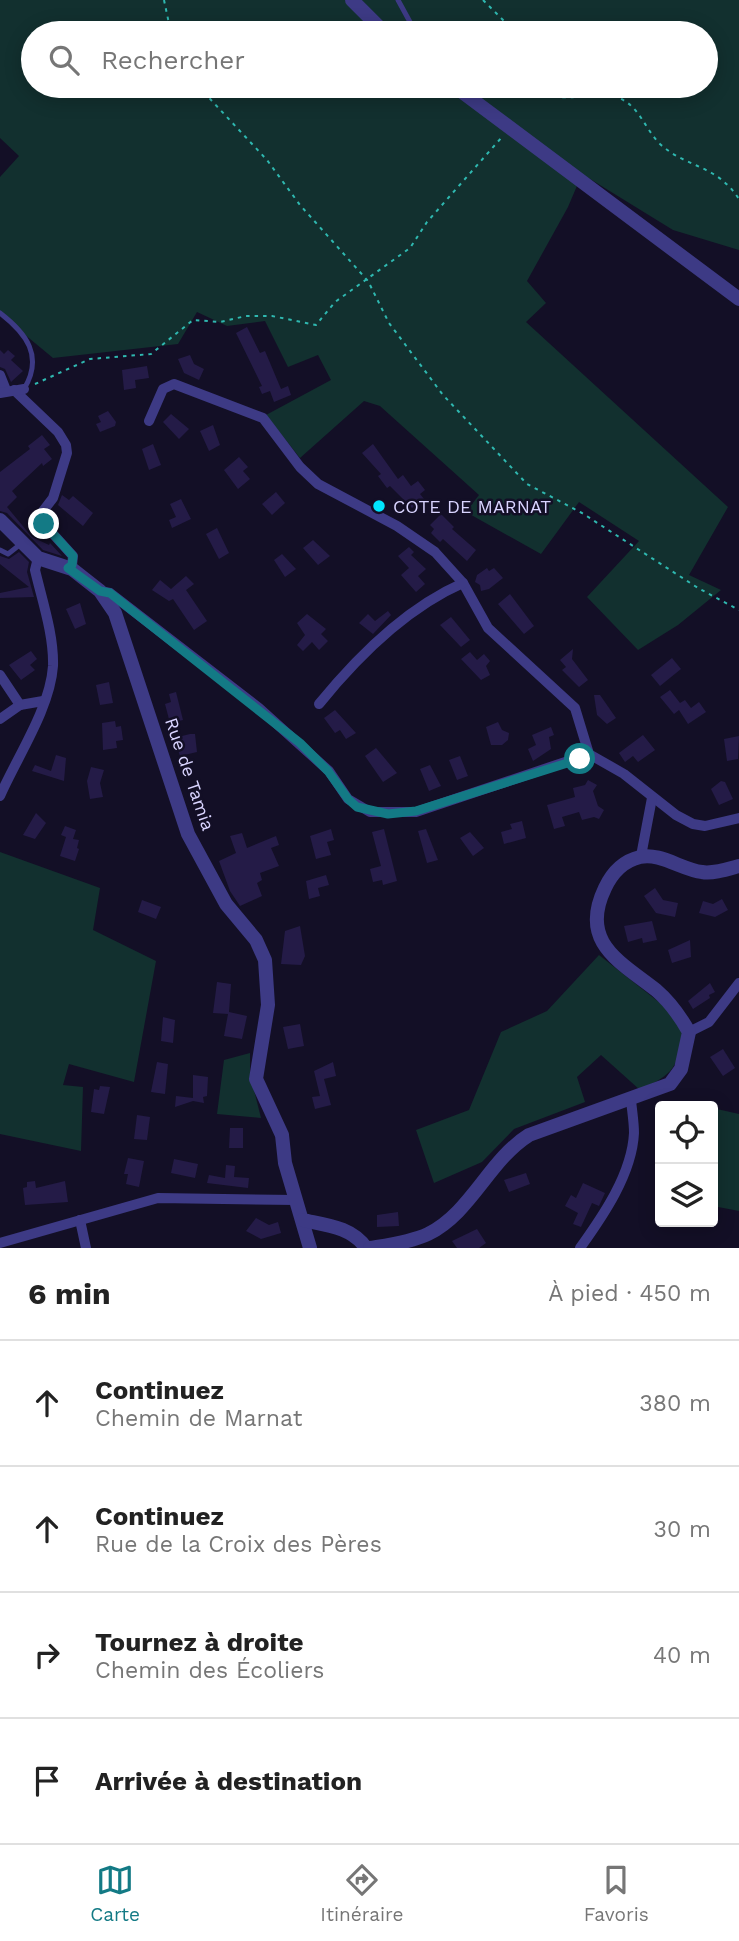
<!DOCTYPE html>
<html lang="fr">
<meta charset="utf-8">
<style>
:root{--surface:#fff;--page:#f6f6f6;--text:#222;--muted:#767676;--line:#e0e0e0;--accent:#137a85}
body{margin:0;font-family:"Work Sans",sans-serif;background:var(--page);color:var(--text)}
.controls{position:absolute;right:21px;bottom:21px;display:grid;overflow:hidden;border-radius:7px;box-shadow:0 4px 18px #0003}
.controls button{width:63px;height:63px;display:grid;place-items:center;padding:0;border:0;border-bottom:2px solid var(--line);background:var(--surface);color:var(--text);font:35px sans-serif}
.stop{position:absolute;width:21px;height:21px;margin:-16px;border:5px solid #137a85;border-radius:50%;background:#fff}
.stop.end{background:#137a85;border-color:#fff;box-shadow:0 2px 7px #0008}
.list{margin:0;padding:0;list-style:none}
h2{display:flex;justify-content:space-between;align-items:center;height:91px;margin:0;padding:0 28px;font-size:30px}
h2 small{font-size:23px;font-weight:400;color:var(--muted)}
.list li{display:grid;grid-template-columns:46px 1fr auto;gap:21px;align-items:center;box-sizing:border-box;height:126px;padding:0 28px;border-top:2px solid var(--line)}
.list b{display:block;font-size:26px;white-space:nowrap}
.list p{margin:0;font-size:23px;white-space:nowrap;color:var(--muted)}
.list em{font-size:23px;font-style:normal;color:var(--muted)}
.icon{flex:none;width:38px;height:38px;fill:none;stroke:currentColor;stroke-width:2;stroke-linecap:round;stroke-linejoin:round}
.map{position:relative;flex:none;width:739px;height:1248px;overflow:hidden}
.search{position:absolute;background:var(--surface);box-shadow:0 4px 18px #0003;left:21px;right:21px;top:21px;height:77px;display:flex;align-items:center;gap:18px;box-sizing:border-box;padding:0 24px;border-radius:38px;color:var(--muted);font-size:26px}
.sheet{height:595px;background:var(--surface)}
nav{display:flex;justify-content:space-around;align-items:center;box-sizing:border-box;height:98px;border-top:2px solid var(--line);background:var(--surface);font-size:19px;color:var(--muted)}
nav a{display:grid;justify-items:center;gap:4px}
nav .on{color:var(--accent)}
.map>svg:first-child{display:block}
</style>
<div class="map">
<svg width="739" height="1248" viewBox="0 0 739 1248">
<rect width="100%" height="100%" fill="#130f26"/>
<g fill="#12302f" fill-rule="evenodd">
<path d="M0,0H739V250L673,230L582,174L568,207L527,281L546,303L526,322L728,507L689,575L721,590L678,625L638,650L587,597L639,541L579,502L541,554L466,512L479,495L380,406L364,401L300,458L266,415L331,380L318,355L288,367L265,321L227,326L197,312L178,344L53,358L0,314V177L19,156L0,138ZM33,33H706V86H33Z"/>
<path d="M0,852L100,888L93,930L156,961L134,1082L69,1064L63,1085L83,1087L81,1151L0,1134Z"/>
<path d="M599,955L669,1010L684,1031C677,1068 675,1073 640,1090L601,1055L577,1077L585,1102L514,1129L482,1162L434,1183L416,1130L469,1110L501,1032L547,1011Z"/>
<path d="M250,1053V1074L261,1118L217,1114L224,1060Z"/>
<path d="M717,1109L739,1114V1211L713,1206V1110Z"/>
</g>
<g fill="#241b47">
<path d="M247,327L260,353L265,351L281,389L288,386L291,395L274,402L270,391L262,394L259,387L262,386L236,333Z"/>
<path d="M0,350L4,354L8,350L15,356L11,360L23,371L11,382L5,369L0,367Z"/>
<path d="M190,355L194,364L204,369L199,380L184,373L178,359Z"/>
<path d="M147,366L149,378L135,380L136,388L124,390L122,370Z"/>
<path d="M108,411L116,422L115,426L100,432L96,424L101,422L98,416Z"/>
<path d="M171,414L189,429L179,439L163,422Z"/>
<path d="M213,425L220,445L209,451L200,431Z"/>
<path d="M42,435L50,445L44,449L52,459L43,466L42,463L12,491L17,497L7,507L32,537L49,545L50,543L62,556L43,550L7,513L0,511V472L30,449L28,446Z"/>
<path d="M153,444L161,465L149,470L142,449Z"/>
<path d="M373,444L398,479L403,475L411,486L418,481L425,490L420,494L424,499L412,508L390,486L387,488L378,476L381,474L362,453Z"/>
<path d="M239,457L248,467L243,471L250,479L238,489L224,470Z"/>
<path d="M276,492L285,503L272,515L262,504Z"/>
<path d="M62,495L69,500L73,496L93,513L83,526L58,505Z"/>
<path d="M181,499L191,519L172,528L169,520L176,517L170,504Z"/>
<path d="M441,514L454,527L452,529L476,550L467,561L443,539L440,542L431,533L434,529L430,525Z"/>
<path d="M217,528L229,553L219,559L206,534Z"/>
<path d="M313,540L330,556L318,565L303,548Z"/>
<path d="M409,547L414,552L411,555L426,569L418,576L425,584L416,592L401,575L409,568L398,556Z"/>
<path d="M19,552L29,562L27,572L34,597L0,598V593L29,587L0,564V556L9,559Z"/>
<path d="M282,554L296,569L285,577L274,560Z"/>
<path d="M487,568L489,571L494,568L503,578L489,589L481,591L480,585L475,582L477,575Z"/>
<path d="M186,576L194,584L186,590L207,621L194,630L173,599L169,601L152,590L160,580L171,589Z"/>
<path d="M510,594L534,626L524,634L498,604Z"/>
<path d="M80,603L86,624L75,629L66,609Z"/>
<path d="M388,611L391,615L373,634L359,623L368,614L375,621Z"/>
<path d="M307,614L326,629L321,634L328,641L319,650L312,642L303,651L297,645L305,635L297,623Z"/>
<path d="M451,617L470,640L461,647L440,625Z"/>
<path d="M573,649L572,659L588,680L579,687L562,670L566,667L560,660Z"/>
<path d="M31,651L37,659L30,665L35,670L21,680L9,665Z"/>
<path d="M470,652L477,660L484,654L490,661L486,666L490,675L481,680L461,659Z"/>
<path d="M672,658L681,669L660,686L651,675Z"/>
<path d="M109,682L113,703L100,705L96,685Z"/>
<path d="M670,690L680,703L685,700L691,708L699,702L706,712L688,724L679,710L674,714L660,697Z"/>
<path d="M176,692L183,720L170,723L165,704L171,702L169,694Z"/>
<path d="M594,695H600L616,718L607,724L597,715Z"/>
<path d="M335,710L356,733L346,739L340,730L335,733L324,718Z"/>
<path d="M115,721L116,727L121,726L123,740L116,741L117,748L103,750L102,723Z"/>
<path d="M498,722L502,730L509,733L508,740L502,745H491L486,727Z"/>
<path d="M551,727L554,735L549,737L551,749L533,761L528,749L536,745L532,735Z"/>
<path d="M190,734H195L197,752L180,756L174,738Z"/>
<path d="M643,735L655,750L638,762L633,756L625,762L619,753Z"/>
<path d="M739,736L738,759L727,761L724,739Z"/>
<path d="M376,748L397,773L383,782L365,756Z"/>
<path d="M56,755L66,758L64,781L32,771L35,765L51,771Z"/>
<path d="M460,756L468,776L457,780L449,760Z"/>
<path d="M430,765L441,786L429,791L420,769Z"/>
<path d="M91,767L104,770L100,783L103,797L90,799L87,781Z"/>
<path d="M588,780L597,785L593,791L598,806L604,810L599,819L594,817L582,820L579,812L562,817L565,826L554,829L547,805L575,797L573,788L585,785Z"/>
<path d="M721,781L725,782L733,799L719,805L711,789Z"/>
<path d="M36,813L46,823L35,839L23,835Z"/>
<path d="M522,821L526,838L504,844L501,832L512,829L510,824Z"/>
<path d="M65,826L76,830L73,839L79,840L77,848L79,849L75,861L60,856L66,837L61,835Z"/>
<path d="M331,829L334,840L327,842L331,855L316,859L310,836Z"/>
<path d="M384,829L397,881L383,885L382,880L373,882L370,869L381,866L372,832Z"/>
<path d="M426,829L438,860L427,863L418,831Z"/>
<path d="M470,832L484,848L473,856L460,838Z"/>
<path d="M242,833L247,848L276,836L279,845L271,848L279,866L260,873L262,880L257,883L262,896L240,906L230,891L219,861L236,853L230,836Z"/>
<path d="M326,875L329,885L318,888L320,896L309,899L306,881Z"/>
<path d="M655,888L663,900L678,903L675,917L656,913L644,896Z"/>
<path d="M722,899L728,910L715,917L699,913L703,901L713,904Z"/>
<path d="M142,900L161,907L156,919L138,912Z"/>
<path d="M652,921L657,940L643,943L642,938L628,942L624,926Z"/>
<path d="M300,926L305,956L301,965L281,964L285,931Z"/>
<path d="M690,940L691,957L672,963L668,950Z"/>
<path d="M217,982L231,984L229,1012L247,1016L242,1039L224,1036L228,1014L213,1013Z"/>
<path d="M710,983L715,992L709,995L710,998L693,1009L688,1001Z"/>
<path d="M163,1017L175,1020L173,1043L161,1041Z"/>
<path d="M300,1024L304,1046L288,1049L283,1027Z"/>
<path d="M723,1049L735,1068L723,1076L710,1057Z"/>
<path d="M157,1062L168,1064L165,1094L151,1092Z"/>
<path d="M333,1062L336,1076L324,1079L331,1105L315,1109L312,1097L320,1096L314,1071Z"/>
<path d="M193,1075L208,1077L207,1096L203,1097L204,1103L193,1101L175,1107L176,1096L193,1098Z"/>
<path d="M100,1086L110,1087L104,1114L91,1112L94,1089L99,1090Z"/>
<path d="M137,1115L150,1117L147,1140L134,1139Z"/>
<path d="M230,1128H243V1148H229Z"/>
<path d="M128,1158L144,1161L139,1187L126,1184L128,1174H124Z"/>
<path d="M174,1159L198,1164L195,1178L171,1173Z"/>
<path d="M226,1165L235,1166L234,1177L249,1178L248,1188L207,1183L209,1175L225,1178Z"/>
<path d="M526,1173L530,1184L509,1192L504,1180Z"/>
<path d="M35,1181L36,1188L65,1181L68,1202L25,1205L23,1188L27,1187V1182Z"/>
<path d="M583,1183L605,1193L599,1206L592,1203L581,1227L573,1224L578,1213L565,1206L571,1195L576,1198Z"/>
<path d="M398,1212L399,1226L377,1227V1215Z"/>
<path d="M256,1218L269,1225L278,1222L281,1233L261,1239L246,1231Z"/>
<path d="M477,1229L486,1243L479,1248H457L452,1241Z"/>
</g>
<g fill="none" stroke-linecap="round" stroke-linejoin="round">
<g stroke="#2fb8b0" stroke-width="2" stroke-dasharray="3.5 5" stroke-linecap="butt">
<path d="M164,0L171,33"/>
<path d="M483,0L516,33"/>
<path d="M198,86L267,160L300,205L368,281L389,323L443,395L527,484L582,513L698,588L739,610"/>
<path d="M540,86C563,110 590,87 617,97C640,106 644,128 660,144C686,168 716,164 739,199"/>
<path d="M35,384L90,359L151,354L193,320L220,322L246,316H272L316,325L335,302L410,248L427,222L502,137"/>
</g>
<g stroke="#3d3a85" stroke-width="5">
<path d="M398,0L416,33"/>
<path d="M0,313C26,333 44,356 24,389"/>
<path d="M0,550L8,554L22,543"/>
</g>
<g stroke="#3d3a85" stroke-width="10">
<path d="M0,375L6,390"/>
<path d="M14,390L58,432L66,445L67,453L53,498L40,515L44,524L73,556L72,565L68,568"/>
<path d="M0,393L24,389"/>
<path d="M149,421L163,389L174,384L263,418L300,467L318,484L397,526L435,552L463,583L488,628L575,708L589,754"/>
<path d="M100,591L110,593L259,708L329,771L348,799L370,812H416L589,754"/>
<path d="M0,675L20,705"/>
<path d="M319,704C358,656 406,608 463,583"/>
<path d="M0,719L20,705L43,701"/>
<path d="M589,754L624,774L676,815L693,824L705,826L739,818"/>
<path d="M0,796C17,757 50,709 53,666C54,635 42,600 35,570L38,558"/>
<path d="M641,856L652,798"/>
<path d="M689,1032L709,1022L739,983"/>
<path d="M80,1220L86,1248"/>
<path d="M0,1243L158,1198L296,1200"/>
<path d="M580,1248C603,1216 632,1174 634,1133C634,1122 632,1111 631,1100"/>
</g>
<g stroke="#3d3a85" stroke-width="14">
<path d="M352,0L385,33"/>
<path d="M454,86L739,299"/>
<path d="M0,520L38,558L72,569L100,591L115,613L188,834L226,904L256,940L265,960L268,1005L256,1079L282,1135L285,1163L310,1248"/>
<path d="M303,1220C326,1225 352,1227 366,1248"/>
<path d="M370,1248C388,1245 411,1242 428,1234C471,1213 489,1160 529,1135L670,1084L681,1069L689,1032C680,1016 670,1002 656,990C619,961 579,942 605,888C612,873 623,861 640,857C659,852 683,870 702,872C713,874 728,869 739,866"/>
</g>
</g>
<g fill="none" stroke-linecap="round" stroke-linejoin="round">
<path stroke="#137a85" stroke-width="9" d="M44,524L73,556L72,565L68,568L100,591L110,593L300,743L328,771L348,799L357,807L388,814L416,811L580,759"/>
</g>
<circle fill="#00e5ff" stroke="#130f26" stroke-width="2.5" cx="379" cy="506" r="7"/>
<g text-anchor="middle" dominant-baseline="central" stroke-width="5" stroke-linejoin="round" paint-order="stroke">
<g font-size="18" fill="#d9d4ff" stroke="#130f26" text-anchor="start">
<text x="393" y="506">COTE DE MARNAT</text>
</g>
<g font-size="18" fill="#d9d4ff" stroke="#130f26">
<text transform="translate(190 774) rotate(71)">Rue de Tamia</text>
</g>
</g>
</svg>
<div class="controls">
<button><svg class="icon" aria-label="locate" viewBox="0 0 24 24"><circle cx="12" cy="12" r="6"/><path d="M12 2v4M12 18v4M2 12h4M18 12h4"/></svg></button>
<button><svg class="icon" aria-label="layers" viewBox="0 0 24 24"><path d="M12 4l9 5-9 5-9-5zM3 14l9 5 9-5"/></svg></button>
</div>
<div class="stop" style="left:580px;top:759px"></div>
<div class="stop end" style="left:44px;top:524px"></div>
<div class="search"><svg class="icon" aria-label="search" viewBox="0 0 24 24"><circle cx="10" cy="10" r="6"/><path d="M15 15l6 6"/></svg>Rechercher</div>
</div>
<section class="sheet">
<h2>6 min<small>À pied · 450 m</small></h2>
<ul class="list">
<li><svg class="icon" aria-label="ahead" viewBox="0 0 24 24"><path d="M12 20V5M6 11l6-6 6 6"/></svg><div><b>Continuez</b><p>Chemin de Marnat</p></div><em>380 m</em></li>
<li><svg class="icon" aria-label="ahead" viewBox="0 0 24 24"><path d="M12 20V5M6 11l6-6 6 6"/></svg><div><b>Continuez</b><p>Rue de la Croix des Pères</p></div><em>30 m</em></li>
<li><svg class="icon" aria-label="right" viewBox="0 0 24 24"><path d="M7 20v-9h11M14 6l5 5-5 5"/></svg><div><b>Tournez à droite</b><p>Chemin des Écoliers</p></div><em>40 m</em></li>
<li><svg class="icon" aria-label="arrive" viewBox="0 0 24 24"><path d="M6 21V4h12l-3 4 3 4H6"/></svg><div><b>Arrivée à destination</b></div></li>
</ul>
</section>
<nav>
<a class="on"><svg class="icon" aria-label="map" viewBox="0 0 24 24"><path d="M3 6l6-2 6 2 6-2v14l-6 2-6-2-6 2zM9 4v14M15 6v14"/></svg>Carte</a>
<a><svg class="icon" aria-label="directions" viewBox="0 0 24 24"><path d="M12 3l9 9-9 9-9-9zM9 14v-3h6M13 9l2 2-2 2"/></svg>Itinéraire</a>
<a><svg class="icon" aria-label="saved" viewBox="0 0 24 24"><path d="M7 4h10v16l-5-4-5 4z"/></svg>Favoris</a>
</nav>
